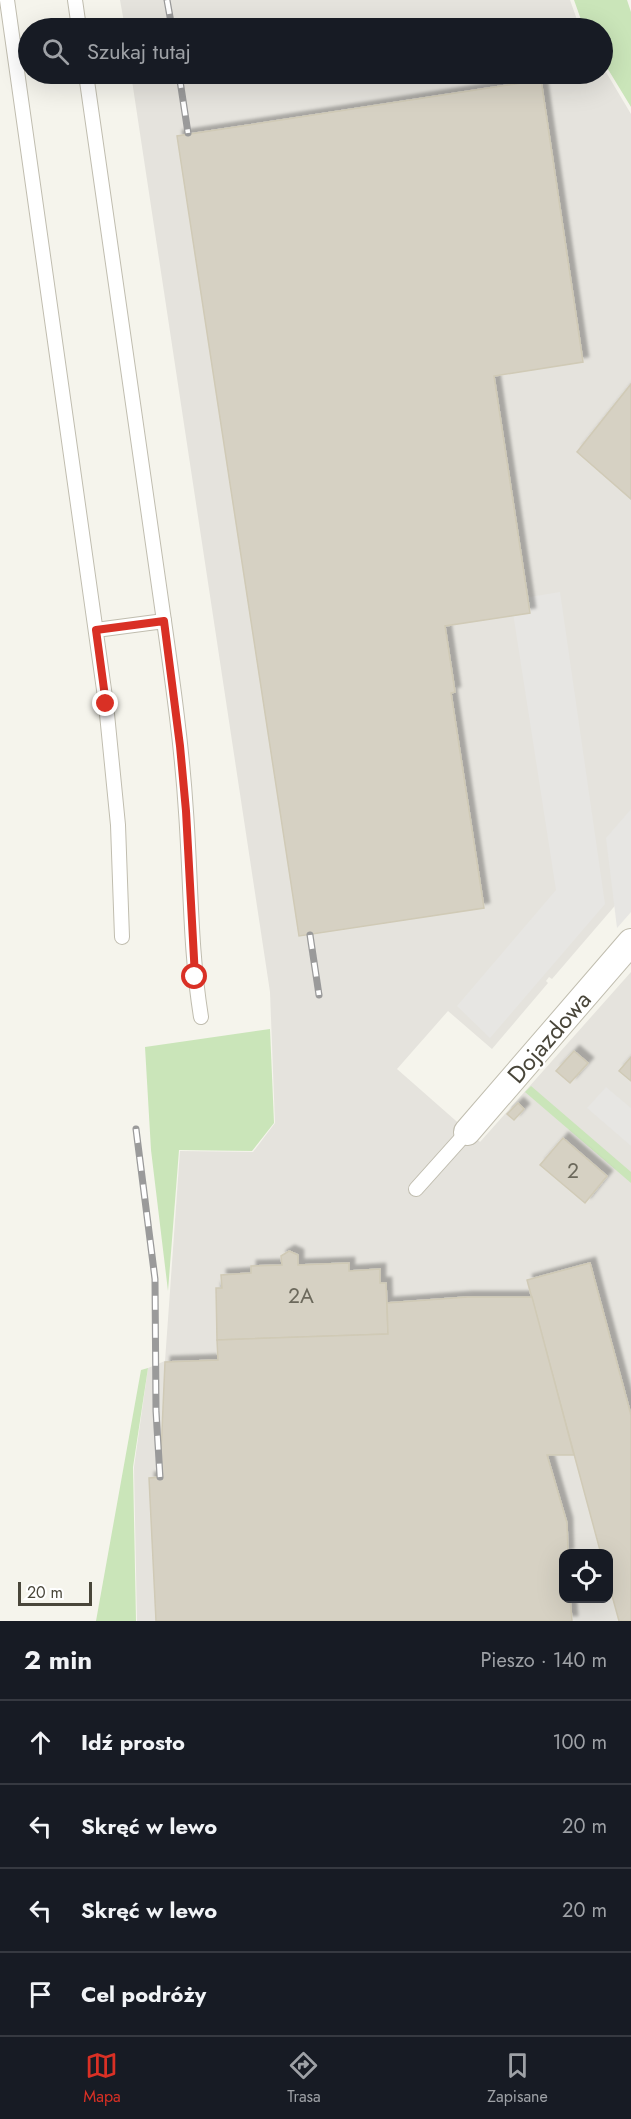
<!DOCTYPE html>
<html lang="pl">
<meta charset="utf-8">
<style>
:root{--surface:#171b24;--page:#242831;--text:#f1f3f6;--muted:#9ea1a6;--line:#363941;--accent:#d93025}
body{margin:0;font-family:Jost,sans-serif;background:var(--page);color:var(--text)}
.controls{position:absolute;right:18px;bottom:18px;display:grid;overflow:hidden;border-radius:12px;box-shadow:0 6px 24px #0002}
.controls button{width:54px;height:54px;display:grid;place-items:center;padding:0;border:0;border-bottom:2px solid var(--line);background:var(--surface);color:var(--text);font:30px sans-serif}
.scale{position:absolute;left:18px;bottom:15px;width:74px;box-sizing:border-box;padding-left:6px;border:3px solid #49463a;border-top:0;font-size:16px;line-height:21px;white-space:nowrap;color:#49463a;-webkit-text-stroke:4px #fff;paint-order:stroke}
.stop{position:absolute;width:18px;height:18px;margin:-14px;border:4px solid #d93025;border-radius:50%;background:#fff}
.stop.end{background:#d93025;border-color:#fff;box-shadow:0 2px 6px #0008}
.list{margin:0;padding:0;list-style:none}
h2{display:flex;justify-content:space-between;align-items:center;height:78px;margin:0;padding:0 24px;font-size:26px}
h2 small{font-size:20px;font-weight:400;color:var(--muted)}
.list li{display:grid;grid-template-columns:39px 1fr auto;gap:18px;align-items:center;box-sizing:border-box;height:84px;padding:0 24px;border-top:2px solid var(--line)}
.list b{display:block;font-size:22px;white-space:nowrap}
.list em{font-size:20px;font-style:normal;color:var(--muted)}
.icon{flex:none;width:33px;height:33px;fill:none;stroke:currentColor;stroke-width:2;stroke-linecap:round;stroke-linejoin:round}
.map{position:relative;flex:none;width:631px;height:1621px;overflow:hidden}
.search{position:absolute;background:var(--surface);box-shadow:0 6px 24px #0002;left:18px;right:18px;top:18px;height:66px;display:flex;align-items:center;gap:15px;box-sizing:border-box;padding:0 21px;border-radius:33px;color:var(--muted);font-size:22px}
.sheet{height:414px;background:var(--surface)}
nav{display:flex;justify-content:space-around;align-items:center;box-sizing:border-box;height:84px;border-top:2px solid var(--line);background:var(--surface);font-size:16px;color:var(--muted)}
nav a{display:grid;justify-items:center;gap:3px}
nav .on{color:var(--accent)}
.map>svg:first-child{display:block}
</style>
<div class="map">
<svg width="631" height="1621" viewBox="0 0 631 1621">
<defs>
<filter id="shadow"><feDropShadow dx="5.5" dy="-5.5" stdDeviation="1.5" flood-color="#0004"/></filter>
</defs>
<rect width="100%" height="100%" fill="#f5f4ec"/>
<g fill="#e5e3dd" fill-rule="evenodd">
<path d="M120,0H570L580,28H125Z"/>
<path d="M603,67L631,114V887L552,979L549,977L546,981L548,983L492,1049L448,1011L397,1069L480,1142L631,972V1621H137L134,1467L148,1368L165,1361L180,1151L253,1152L275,1123L270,992L131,74H602ZM564,1554H608V1598H564Z"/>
</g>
<g fill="#cae5b9">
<path d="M574,0H627L631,12V107L603,61L602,28H584Z"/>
<path d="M270,1029L274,1123L252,1151L179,1150L168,1291L151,1150L145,1047Z"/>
<path d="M531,1086L631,1172V1183L525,1092Z"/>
<path d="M148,1368L133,1467L136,1621H96L141,1370Z"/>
</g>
<g fill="#e7e6e3">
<path d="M560,592L605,904L490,1038L457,1006L556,890L511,600Z"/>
<path d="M631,809V912L617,928L606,838Z"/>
<path d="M606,1087L631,1108V1146L587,1108Z"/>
</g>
<g fill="#d6d1c3" stroke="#d0cab6" stroke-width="1.5" filter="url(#shadow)">
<path d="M541,80L583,362L494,376L530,613L445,626L455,692L451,693L484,908L299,936L177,136Z"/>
<path d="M631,384V499L577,452Z"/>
<path d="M574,1051L588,1063L570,1083L556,1071Z"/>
<path d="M631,1057V1081L619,1071Z"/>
<path d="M518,1103L524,1109L514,1120L507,1114Z"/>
<path d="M563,1138L607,1176L585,1203L540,1165Z"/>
<path d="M289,1251L298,1255V1265L349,1263V1271L380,1269V1283H386L388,1334L217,1340L216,1288H222L221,1275L251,1273V1266L282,1265L281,1256Z"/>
<path d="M590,1263L631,1415V1621H619L608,1581V1554H601L527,1280Z"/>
<path d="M467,1297H532L574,1455H547L567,1523L568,1554H564V1598H570L572,1621H156L149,1478L160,1477L165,1362L218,1360L217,1340L388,1334L387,1303Z"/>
</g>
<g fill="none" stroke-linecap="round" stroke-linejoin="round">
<g stroke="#c0bdaf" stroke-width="16">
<g id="service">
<path d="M7,0L106,704L118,825L122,937"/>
<path d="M75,0L79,28"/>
<path d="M86,74L164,621"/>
<path d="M96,630L164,621C173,684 182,748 186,812C191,880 190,949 201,1017"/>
<path d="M416,1189L467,1132"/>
</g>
</g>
<g stroke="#c0bdaf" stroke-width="28">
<path id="minor" d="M467,1132L631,942"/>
</g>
<use href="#service" stroke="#fff" stroke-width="14"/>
<use href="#minor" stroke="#fff" stroke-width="26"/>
<g stroke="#9a9a9a" stroke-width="7">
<g id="rail">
<path d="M167,0L172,28"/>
<path d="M179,74L188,133"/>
<path d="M310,935L319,995"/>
<path d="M136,1129L155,1279L156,1411L160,1477"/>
</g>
</g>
<use href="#rail" stroke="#fff" stroke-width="4.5" stroke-dasharray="14" stroke-linecap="butt"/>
</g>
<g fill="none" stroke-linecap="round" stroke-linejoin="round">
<path stroke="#d93025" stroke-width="8" d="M106,704L96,630L164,621L180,746L186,811L195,977"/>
</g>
<g text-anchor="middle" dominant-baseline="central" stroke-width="4.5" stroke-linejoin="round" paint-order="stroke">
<g font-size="21" fill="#6c695c">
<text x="573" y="1171">2</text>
<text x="301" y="1296">2A</text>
</g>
<g font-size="24" fill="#49463a" stroke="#fff">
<text transform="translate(549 1037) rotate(-49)">Dojazdowa</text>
</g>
</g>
</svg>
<div class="controls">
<button><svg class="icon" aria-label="locate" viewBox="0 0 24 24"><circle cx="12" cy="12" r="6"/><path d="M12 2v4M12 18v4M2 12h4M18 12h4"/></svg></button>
</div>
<div class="scale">20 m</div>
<div class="stop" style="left:195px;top:977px"></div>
<div class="stop end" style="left:106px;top:704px"></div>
<div class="search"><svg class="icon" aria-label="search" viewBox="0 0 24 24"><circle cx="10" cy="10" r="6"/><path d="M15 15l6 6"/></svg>Szukaj tutaj</div>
</div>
<section class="sheet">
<h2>2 min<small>Pieszo · 140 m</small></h2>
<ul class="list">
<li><svg class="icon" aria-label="ahead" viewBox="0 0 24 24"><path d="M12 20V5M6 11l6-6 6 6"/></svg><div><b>Idź prosto</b></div><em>100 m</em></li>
<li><svg class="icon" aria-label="left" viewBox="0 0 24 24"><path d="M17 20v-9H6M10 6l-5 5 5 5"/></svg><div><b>Skręć w lewo</b></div><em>20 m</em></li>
<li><svg class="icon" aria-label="left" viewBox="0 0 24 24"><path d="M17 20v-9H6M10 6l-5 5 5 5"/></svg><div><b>Skręć w lewo</b></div><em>20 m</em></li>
<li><svg class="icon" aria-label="arrive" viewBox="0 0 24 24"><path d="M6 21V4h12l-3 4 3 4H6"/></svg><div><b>Cel podróży</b></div></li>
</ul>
</section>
<nav>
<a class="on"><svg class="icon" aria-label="map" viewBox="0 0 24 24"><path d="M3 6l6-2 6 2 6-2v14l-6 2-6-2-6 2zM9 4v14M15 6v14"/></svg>Mapa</a>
<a><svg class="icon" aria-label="directions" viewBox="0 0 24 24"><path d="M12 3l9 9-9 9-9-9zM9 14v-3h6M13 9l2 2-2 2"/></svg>Trasa</a>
<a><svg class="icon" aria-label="saved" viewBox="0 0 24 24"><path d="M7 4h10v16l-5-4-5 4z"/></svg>Zapisane</a>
</nav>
